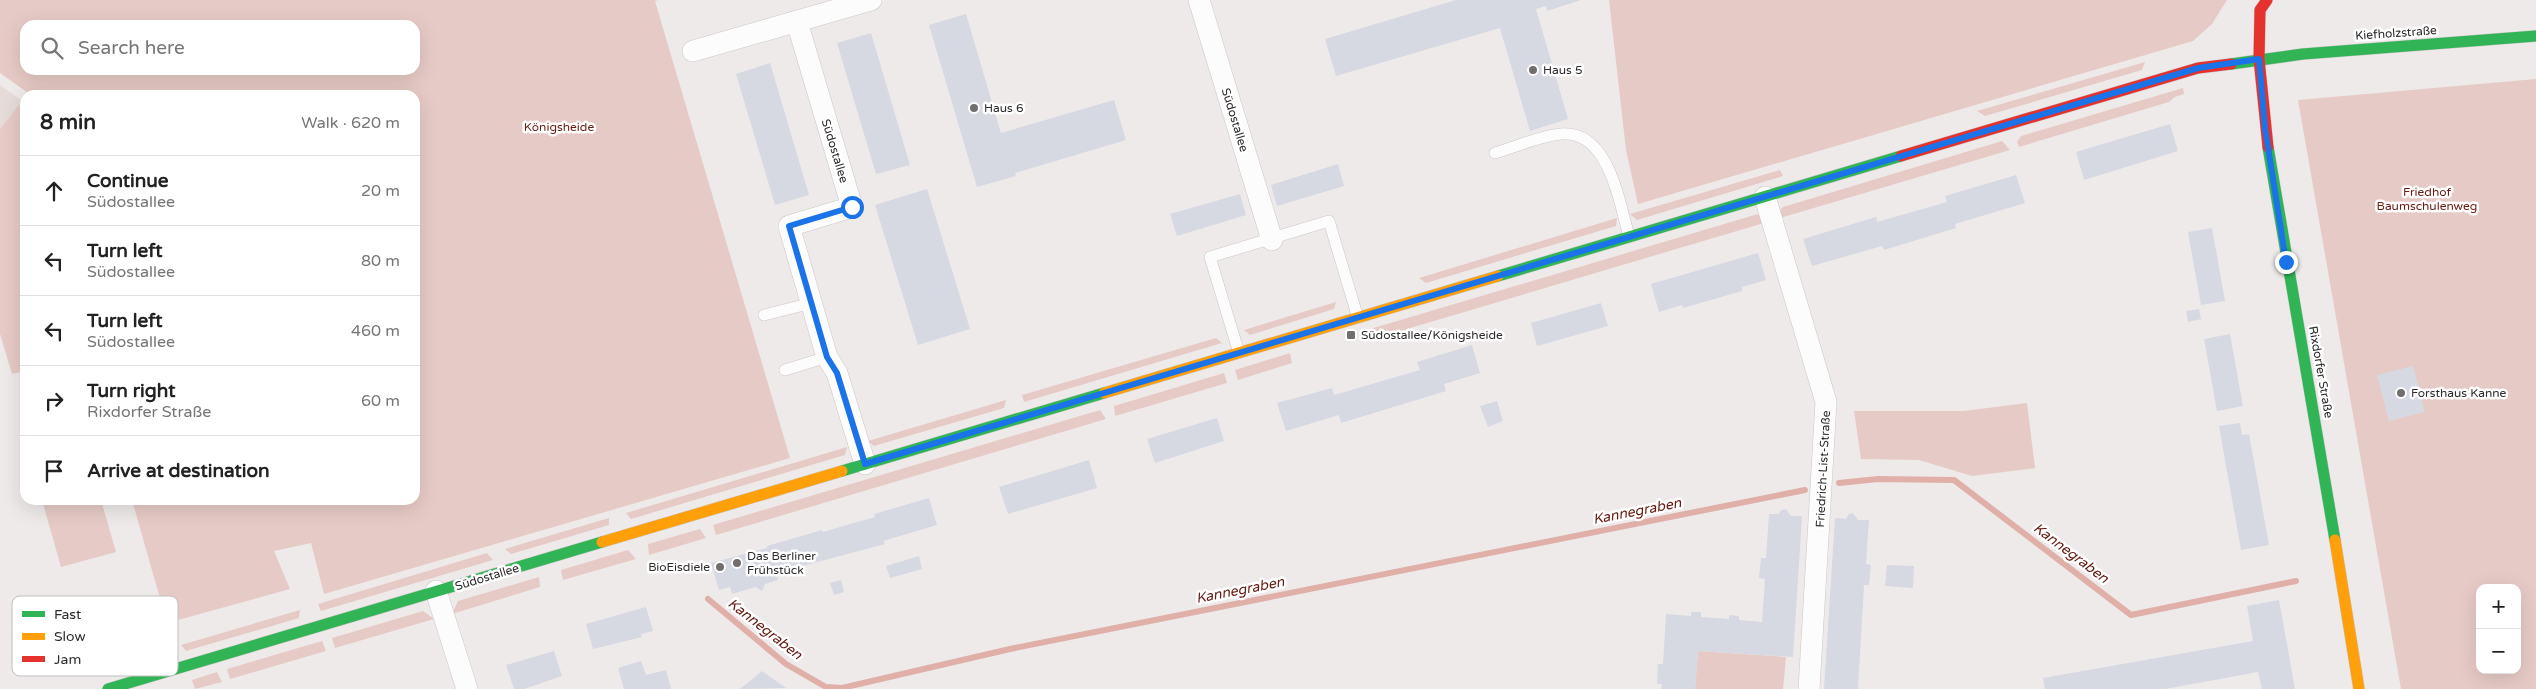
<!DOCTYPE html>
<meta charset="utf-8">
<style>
:root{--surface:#fff;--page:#f6f6f6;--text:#222;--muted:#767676;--line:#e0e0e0}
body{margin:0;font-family:"Varela Round",sans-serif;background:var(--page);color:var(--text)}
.controls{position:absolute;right:15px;bottom:15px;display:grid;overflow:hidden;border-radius:10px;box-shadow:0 5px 20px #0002}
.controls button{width:45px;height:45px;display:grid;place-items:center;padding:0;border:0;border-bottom:1px solid var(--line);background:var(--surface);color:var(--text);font:25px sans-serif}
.stop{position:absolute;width:15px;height:15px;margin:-11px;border:4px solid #1a73e8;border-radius:50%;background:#fff}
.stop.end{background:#1a73e8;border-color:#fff;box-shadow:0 1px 5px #0008}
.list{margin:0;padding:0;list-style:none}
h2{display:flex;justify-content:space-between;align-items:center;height:65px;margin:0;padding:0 20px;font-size:21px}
h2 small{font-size:16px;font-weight:400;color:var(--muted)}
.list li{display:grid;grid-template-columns:32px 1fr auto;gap:15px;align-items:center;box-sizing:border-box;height:70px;padding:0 20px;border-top:1px solid var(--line)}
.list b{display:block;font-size:19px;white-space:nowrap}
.list p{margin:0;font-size:16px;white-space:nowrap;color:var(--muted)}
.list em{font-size:16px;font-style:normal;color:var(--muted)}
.icon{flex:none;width:28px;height:28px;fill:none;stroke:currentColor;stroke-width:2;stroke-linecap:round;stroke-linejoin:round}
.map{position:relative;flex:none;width:2536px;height:689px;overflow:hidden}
.search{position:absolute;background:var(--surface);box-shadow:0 5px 20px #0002;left:20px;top:20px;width:400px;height:55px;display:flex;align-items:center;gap:12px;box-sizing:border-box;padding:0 18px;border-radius:15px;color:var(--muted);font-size:19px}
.panel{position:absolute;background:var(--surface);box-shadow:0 5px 20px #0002;left:20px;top:90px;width:400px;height:415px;border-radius:15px}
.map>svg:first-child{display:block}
</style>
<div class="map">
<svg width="2536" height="689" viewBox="0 0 2536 689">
<rect width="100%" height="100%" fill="#efeaea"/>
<path fill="#e5dbd9" d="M0,85L22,101L0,129Z"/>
<g fill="#e6cac5" fill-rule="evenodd">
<path d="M0,0H659L655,1L790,458L324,594L311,543L274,551L290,589L167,623L132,500H415V95H31L0,73ZM25,25H415V70H25Z"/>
<path d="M1609,0H2227L2212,24L2193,41L1638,204L1626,150Z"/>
<path d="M2145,62L2142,70L1985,116L1977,111Z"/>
<path d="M2536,79V689H2401L2298,100ZM2480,588H2517V670H2480Z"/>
<path d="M2183,88L2184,94L2175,97L2169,102L2019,147L2017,142L2021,136Z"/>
<path d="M22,101L25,103V371L12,374L0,334V129Z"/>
<path d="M2002,141L2010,150L1780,218L1779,211L1783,207Z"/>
<path d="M1780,170L1783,176L1637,220L1630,214Z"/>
<path d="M1758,214L1764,223L1363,342L1360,332Z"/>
<path d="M1617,218L1616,226L1426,283L1419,278Z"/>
<path d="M1336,302L1334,309L1250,335L1244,330Z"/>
<path d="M1216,338L1222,343L1024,402L1022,395Z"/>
<path d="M1290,353L1292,363L1238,380L1235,370Z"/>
<path d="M1224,373L1227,383L1115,416L1114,406Z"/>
<path d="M1006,400L1004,408L874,446L868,441Z"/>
<path d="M2027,403L2035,468L1972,476L1919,460L1861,459L1854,411H1964Z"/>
<path d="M1100,410L1106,419L716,535L713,525Z"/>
<path d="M847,447L845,455L631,519L626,513Z"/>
<path d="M42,500H101L116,552L61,567Z"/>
<path d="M609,518V525L511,554L505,549Z"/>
<path d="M700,529L706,538L649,555L648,544Z"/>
<path d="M628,550L636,559L563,580L561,570Z"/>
<path d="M487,553L493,560L321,611L318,604Z"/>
<path d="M539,577L540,587L452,614L458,601Z"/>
<path d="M300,610L299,618L186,651L181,645Z"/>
<path d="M423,611L434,619L335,648L332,638Z"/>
<path d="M322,641L326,651L230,679L227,669Z"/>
<path d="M1698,651L1786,657L1783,689H1695Z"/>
<path d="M217,672L222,682L195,689L192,680Z"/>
</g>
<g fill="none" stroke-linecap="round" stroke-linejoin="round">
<g stroke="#dfafa8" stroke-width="6">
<path d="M1839,483L1878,479L1954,480L2131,615L2296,581"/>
<path d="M708,599L786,664L826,687L842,688L1010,649L1805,490"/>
</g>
</g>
<g fill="#d6d8e2">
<path d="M1456,0H1581L1547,11L1546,6L1536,9L1568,119L1530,131L1500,28L1336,76L1325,39Z"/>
<path d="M966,14L1001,133L1114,100L1126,140L1015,173L1016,176L977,187L929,25Z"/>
<path d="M871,33L910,165L876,174L837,43Z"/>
<path d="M770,63L809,195L775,205L736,74Z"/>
<path d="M2170,124L2178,151L2084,180L2076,152Z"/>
<path d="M1338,164L1344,186L1277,206L1271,185Z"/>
<path d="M2016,175L2025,203L1955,224L1956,228L1884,250L1882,246L1812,266L1803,239L1876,217L1877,222L1947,202L1945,196Z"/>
<path d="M927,189L970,329L918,345L875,205Z"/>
<path d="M1240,194L1246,215L1177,236L1170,214Z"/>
<path d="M2212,228L2225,301L2201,305L2188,232Z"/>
<path d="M1758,253L1766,280L1742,287V291L1683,308L1682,305L1659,312L1651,284Z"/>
<path d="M1601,303L1608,326L1537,346L1531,323Z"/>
<path d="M2199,309L2201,319L2188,322L2186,311Z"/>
<path d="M2230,334L2243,406L2217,411L2204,339Z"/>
<path d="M1472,345L1480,373L1444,384L1446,391L1341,423L1339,415L1286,431L1277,403L1332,388L1334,395L1420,370L1417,362Z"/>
<path d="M2413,366L2425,412L2389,421L2377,375Z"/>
<path d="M1497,401L1503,421L1488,427L1480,406Z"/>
<path d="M1217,418L1224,441L1155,463L1147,439Z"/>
<path d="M2240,423L2242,435L2249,434L2269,545L2241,550L2219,426Z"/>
<path d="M1089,460L1097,488L1008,514L999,487Z"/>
<path d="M929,498L937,525L883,541L885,544L776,573L778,580L765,584L762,591L756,587L732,594L730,587L719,590L711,563L767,548V546L822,530L823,532L850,524L875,517L874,514Z"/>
<path d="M1786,509L1791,516H1802L1793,657L1698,651L1695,689H1661L1662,684H1657L1658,664H1663L1666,614L1691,616V612H1701V617L1729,619V615L1739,616V620L1762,622L1765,579L1759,578L1761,558H1766L1769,514H1779L1781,510Z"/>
<path d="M1853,513L1858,520H1869L1866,564L1871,565L1869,585H1864L1858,689H1824L1835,518L1846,519L1849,514Z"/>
<path d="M919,556L922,569L890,578L886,566Z"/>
<path d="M1887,565L1914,566L1913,588L1885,586Z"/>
<path d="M841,580L844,592L834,595L830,583Z"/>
<path d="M2279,600L2295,689H2262L2258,672L2165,689H2045L2043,678L2253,641L2247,606Z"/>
<path d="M646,607L653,631L641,634L642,637L593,649L586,624Z"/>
<path d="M554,651L562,676L524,689H514L506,665Z"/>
<path d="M641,661L646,675L666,670L671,689H624L618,668Z"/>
<path d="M762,671L786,688L740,689Z"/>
</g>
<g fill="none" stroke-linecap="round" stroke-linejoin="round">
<g stroke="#cbc7c7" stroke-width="12">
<g id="lane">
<path d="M1495,153C1516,147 1539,136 1561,134C1609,130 1619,202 1629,236"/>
<path d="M764,315L812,303"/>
<path d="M1239,353L1210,257L1329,221L1358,318"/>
<path d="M785,370L827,357"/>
</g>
</g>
<g stroke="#cbc7c7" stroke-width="22">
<g id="street">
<path d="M1199,0L1272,240"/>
<path d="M797,22L852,207L789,226L827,357L837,373L865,464"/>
<path d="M693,51L871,0"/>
<path d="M1765,197L1826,402L1809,689"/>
<path d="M436,591L467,689"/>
</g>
</g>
<g stroke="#cbc7c7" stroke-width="12">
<g id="fast">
<path d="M2231,64L2303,54L2536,36"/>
<path d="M2268,147L2335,540"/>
<path d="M1498,276L1901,156"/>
<path d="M842,471L1104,393"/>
<path d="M108,689L602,542"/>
</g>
</g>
<g stroke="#cbc7c7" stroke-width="12">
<g id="slow">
<path d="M1104,393L1498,276"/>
<path d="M2335,540L2359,689"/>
<path d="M602,542L842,471"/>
</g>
</g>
<g stroke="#cbc7c7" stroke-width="12">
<g id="jam">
<path d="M2267,0L2260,10L2259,59L2268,147"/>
<path d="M1901,156L2198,68L2231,64"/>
</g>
</g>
<use href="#lane" stroke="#fdfcfc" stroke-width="11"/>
<use href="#street" stroke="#fdfcfc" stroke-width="21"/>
<use href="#fast" stroke="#30b455" stroke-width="11"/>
<use href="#slow" stroke="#ff9f0a" stroke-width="11"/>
<use href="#jam" stroke="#e5322d" stroke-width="11"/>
</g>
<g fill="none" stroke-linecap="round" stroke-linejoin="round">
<path stroke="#1a73e8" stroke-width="6" d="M852,207L789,226L827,357L837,373L865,464L2198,68L2259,59L2265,128L2286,262"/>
</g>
<g fill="#726e6e" stroke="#fff" stroke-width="2">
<circle cx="1533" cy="70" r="5"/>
<circle cx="974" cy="108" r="5"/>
<rect x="1346" y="330" width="10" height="10" rx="2.5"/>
<circle cx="2401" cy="393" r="5"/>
<circle cx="737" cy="563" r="5"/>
<circle cx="720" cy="567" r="5"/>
</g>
<g text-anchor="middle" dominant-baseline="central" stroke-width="5" stroke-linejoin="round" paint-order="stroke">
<g font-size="12" fill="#2e2b2b" stroke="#fff">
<text transform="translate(2396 33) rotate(-4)">Kiefholzstraße</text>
<text transform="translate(1235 120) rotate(73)">Südostallee</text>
<text transform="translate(835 151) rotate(73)">Südostallee</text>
<text transform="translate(2321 372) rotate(80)">Rixdorfer Straße</text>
<text transform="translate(1823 469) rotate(-87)">Friedrich-List-Straße</text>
<text transform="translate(487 577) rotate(-17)">Südostallee</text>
</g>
<g font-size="12" fill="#2e2b2b" stroke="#fff" text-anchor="start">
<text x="1543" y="70">Haus 5</text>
<text x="984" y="108">Haus 6</text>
<text x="1361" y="335">Südostallee/Königsheide</text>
<text x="2411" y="393">Forsthaus Kanne</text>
<text x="747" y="556">Das Berliner<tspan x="747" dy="14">Frühstück</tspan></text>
<text x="710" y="567" text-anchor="end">BioEisdiele</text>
</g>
<g font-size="12" fill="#691c13" stroke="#fff">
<text x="559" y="127">Königsheide</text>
<text x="2427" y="192">Friedhof<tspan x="2427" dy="14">Baumschulenweg</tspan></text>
</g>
<g font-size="14" font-style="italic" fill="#651810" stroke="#fff">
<text transform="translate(1637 511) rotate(-11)">Kannegraben</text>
<text transform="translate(2071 553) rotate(37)">Kannegraben</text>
<text transform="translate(1240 590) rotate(-11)">Kannegraben</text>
<text transform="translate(765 629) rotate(38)">Kannegraben</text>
</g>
</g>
<rect x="12" y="596" width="166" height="80" rx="8" fill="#fff" stroke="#c0bfbf" stroke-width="1"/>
<rect x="22" y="611" width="23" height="6" fill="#30b455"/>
<rect x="22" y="633" width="23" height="7" fill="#ff9f0a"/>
<rect x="22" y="656" width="23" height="6" fill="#e5322d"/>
<g font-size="14" fill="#2e2b2b">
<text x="54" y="619">Fast</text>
<text x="54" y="641">Slow</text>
<text x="54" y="664">Jam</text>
</g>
</svg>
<div class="controls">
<button>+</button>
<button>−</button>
</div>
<div class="stop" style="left:852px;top:207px"></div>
<div class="stop end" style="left:2286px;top:262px"></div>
<div class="search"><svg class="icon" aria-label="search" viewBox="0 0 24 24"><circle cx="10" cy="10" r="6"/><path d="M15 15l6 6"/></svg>Search here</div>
<section class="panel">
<h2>8 min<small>Walk · 620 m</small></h2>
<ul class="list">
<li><svg class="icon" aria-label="ahead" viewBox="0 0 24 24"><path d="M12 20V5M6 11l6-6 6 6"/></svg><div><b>Continue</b><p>Südostallee</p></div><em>20 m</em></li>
<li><svg class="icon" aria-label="left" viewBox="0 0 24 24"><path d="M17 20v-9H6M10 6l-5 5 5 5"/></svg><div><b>Turn left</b><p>Südostallee</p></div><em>80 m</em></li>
<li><svg class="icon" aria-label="left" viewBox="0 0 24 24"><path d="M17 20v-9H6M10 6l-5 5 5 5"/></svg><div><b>Turn left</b><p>Südostallee</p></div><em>460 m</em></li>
<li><svg class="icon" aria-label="right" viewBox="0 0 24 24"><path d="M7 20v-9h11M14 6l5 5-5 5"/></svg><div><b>Turn right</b><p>Rixdorfer Straße</p></div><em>60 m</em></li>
<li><svg class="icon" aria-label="arrive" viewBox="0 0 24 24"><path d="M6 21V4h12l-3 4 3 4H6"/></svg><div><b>Arrive at destination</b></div></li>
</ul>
</section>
</div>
